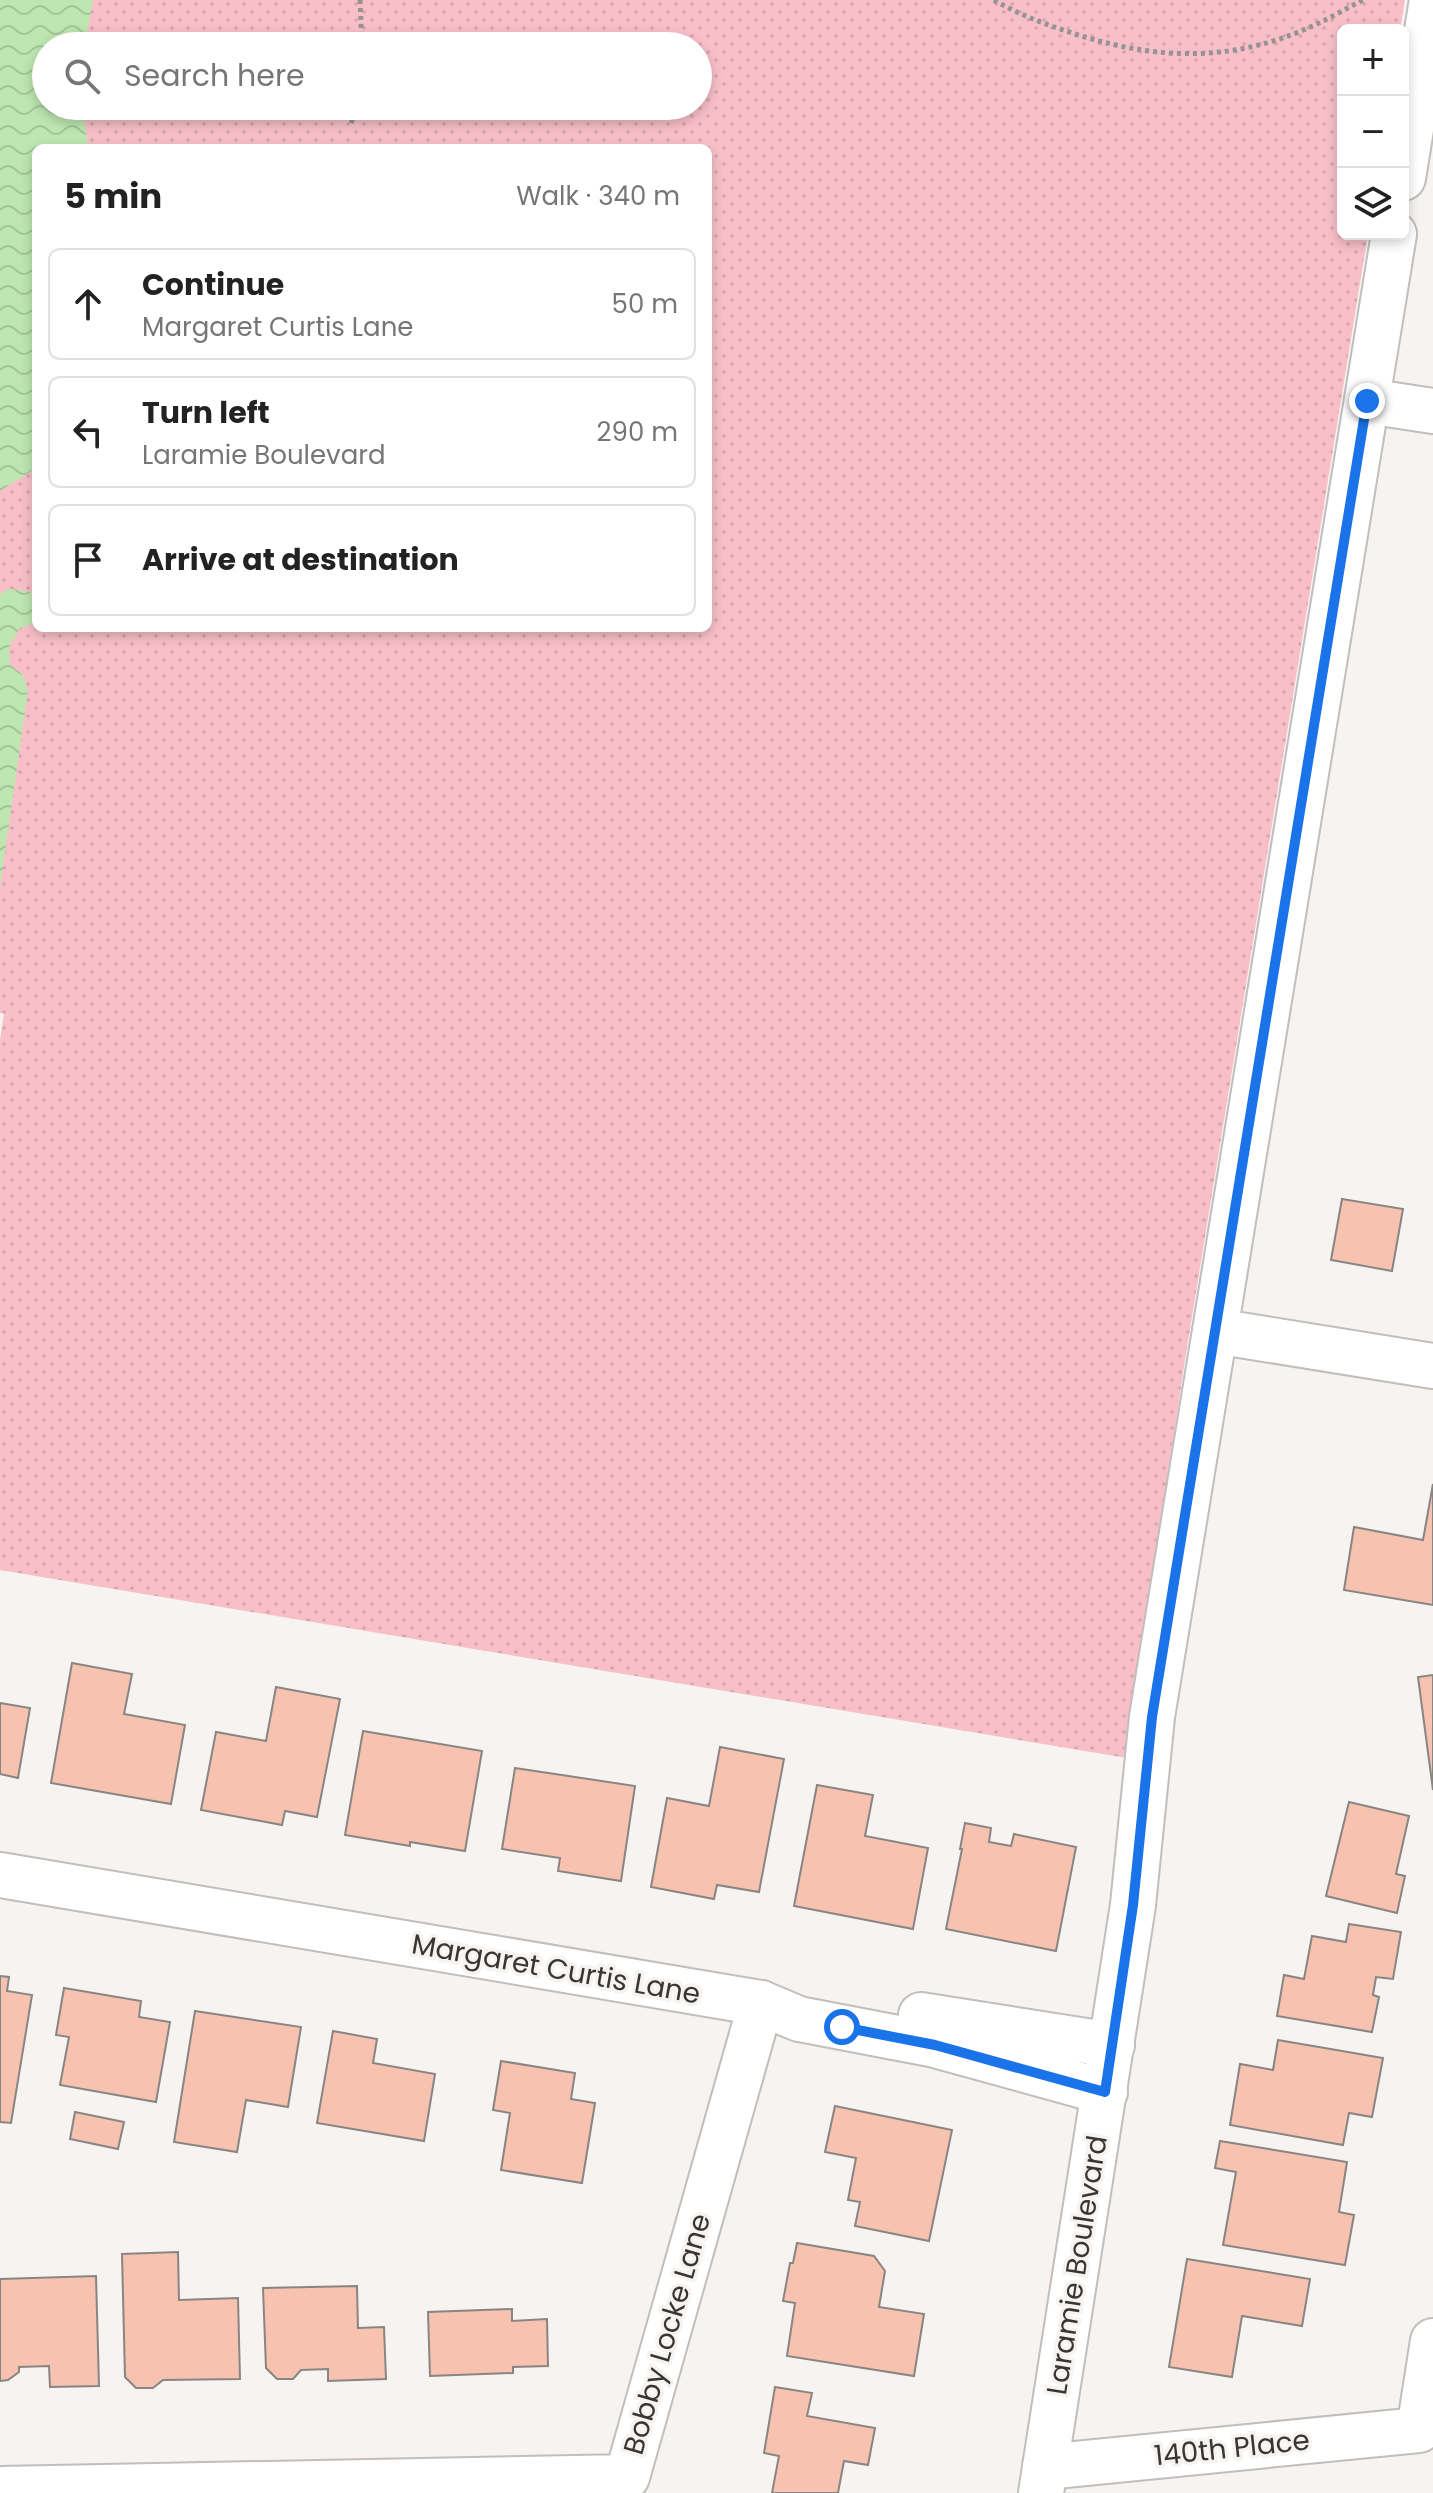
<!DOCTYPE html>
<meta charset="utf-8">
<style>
:root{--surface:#fff;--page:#f2f2f2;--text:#222;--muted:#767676;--line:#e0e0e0}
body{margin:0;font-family:Poppins,sans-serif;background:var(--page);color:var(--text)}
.controls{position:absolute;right:24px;top:24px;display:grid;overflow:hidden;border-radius:12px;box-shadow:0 4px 12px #0003}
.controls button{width:72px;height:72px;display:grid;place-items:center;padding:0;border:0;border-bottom:2px solid var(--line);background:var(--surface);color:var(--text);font:40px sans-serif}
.stop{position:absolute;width:24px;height:24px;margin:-18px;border:6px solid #1a73e8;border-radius:50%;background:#fff}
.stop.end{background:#1a73e8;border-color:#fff;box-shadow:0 2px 8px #0008}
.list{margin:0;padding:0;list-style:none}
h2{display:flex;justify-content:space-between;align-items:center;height:104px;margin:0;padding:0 32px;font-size:34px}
h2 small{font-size:26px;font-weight:400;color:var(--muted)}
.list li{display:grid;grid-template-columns:52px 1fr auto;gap:24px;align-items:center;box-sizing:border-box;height:112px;margin:0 16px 16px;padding:0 16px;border:2px solid var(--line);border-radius:12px}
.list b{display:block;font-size:30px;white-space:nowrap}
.list p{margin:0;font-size:26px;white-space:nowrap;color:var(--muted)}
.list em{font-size:26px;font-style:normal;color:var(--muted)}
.icon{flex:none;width:44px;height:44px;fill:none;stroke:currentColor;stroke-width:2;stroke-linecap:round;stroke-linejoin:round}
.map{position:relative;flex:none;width:1433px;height:2493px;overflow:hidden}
.search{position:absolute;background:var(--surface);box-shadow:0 4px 12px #0003;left:32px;top:32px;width:680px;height:88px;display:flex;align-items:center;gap:20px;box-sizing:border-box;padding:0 28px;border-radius:44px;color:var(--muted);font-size:30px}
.panel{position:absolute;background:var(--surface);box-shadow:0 4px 12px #0003;left:32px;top:144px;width:680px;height:488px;border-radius:12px}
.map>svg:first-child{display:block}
</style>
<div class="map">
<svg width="1433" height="2493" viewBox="0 0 1433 2493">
<defs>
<pattern id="grass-dots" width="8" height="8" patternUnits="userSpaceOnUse" patternTransform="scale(2)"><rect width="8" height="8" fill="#f8bfc9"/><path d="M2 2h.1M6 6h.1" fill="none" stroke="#d5a5ad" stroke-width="1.8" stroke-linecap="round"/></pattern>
<pattern id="water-waves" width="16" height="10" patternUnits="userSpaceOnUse" patternTransform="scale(2)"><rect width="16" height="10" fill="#bde6b1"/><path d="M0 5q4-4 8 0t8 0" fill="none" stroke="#a3c699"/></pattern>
</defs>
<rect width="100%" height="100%" fill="#f6f3f1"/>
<path fill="url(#grass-dots)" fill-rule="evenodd" d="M0,0H1405L1400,30H1343V234H1368L1184,1366L1127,1758L0,1570V1040L4,1014L0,1013ZM46,46H698V106H46ZM36,148H708V628H36Z"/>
<g fill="url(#water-waves)">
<path d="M0,0H93L85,46H46V106H83L88,148H36V466L30,472L0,491Z"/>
<path d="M8,589L29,591L36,598V623L20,628L9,646L10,665L23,675L28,691L0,887V594Z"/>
</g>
<g fill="#f8c2b0" stroke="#888583" stroke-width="2">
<path d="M1342,1199L1403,1209L1392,1271L1331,1260Z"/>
<path d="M1433,1484V1605L1344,1590L1354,1527L1423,1540Z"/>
<path d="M72,1663L132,1674L124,1714L185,1725L171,1804L51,1783Z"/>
<path d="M1433,1675V1790L1418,1677Z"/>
<path d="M276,1687L340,1699L317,1817L285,1811L282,1825L201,1810L216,1732L266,1741Z"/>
<path d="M0,1703L30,1708L18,1778L0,1774Z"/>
<path d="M363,1731L482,1751L465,1851L410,1842V1846L345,1835Z"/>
<path d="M720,1747L784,1759L759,1892L717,1885L714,1899L651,1887L667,1798L709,1806Z"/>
<path d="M515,1768L635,1786L621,1881L558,1871L560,1858L502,1849Z"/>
<path d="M817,1785L873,1795L865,1836L928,1848L913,1929L794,1906Z"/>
<path d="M1349,1802L1409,1816L1396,1874L1405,1876L1397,1913L1326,1896Z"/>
<path d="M965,1823L991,1828L989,1842L1011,1846L1014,1834L1076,1847L1056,1951L946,1929L962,1849H960Z"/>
<path d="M1349,1924L1401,1932L1393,1979L1376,1977L1373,1995L1379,1997L1372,2032L1277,2016L1284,1975L1304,1979L1312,1936L1346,1942Z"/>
<path d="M0,1976L9,1977L7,1991L32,1995L11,2123L0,2122Z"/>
<path d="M64,1988L141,2001L139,2017L170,2022L156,2102L60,2085L69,2037L56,2035Z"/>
<path d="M195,2011L301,2027L288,2107L246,2100L237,2152L174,2142Z"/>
<path d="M333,2031L377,2039L373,2063L435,2074L424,2141L317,2123Z"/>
<path d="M1278,2040L1383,2058L1372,2117L1349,2113L1343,2145L1230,2125L1240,2064L1273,2070Z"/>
<path d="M501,2061L575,2073L571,2099L595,2103L582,2183L501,2170L510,2113L493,2110Z"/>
<path d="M835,2106L952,2130L929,2241L855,2226L860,2202L848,2200L856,2158L825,2152Z"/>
<path d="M75,2112L124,2122L118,2149L70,2139Z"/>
<path d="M1220,2141L1347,2162L1339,2212L1354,2215L1345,2265L1223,2245L1236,2172L1215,2168Z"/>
<path d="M797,2243L874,2256L885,2271L879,2307L924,2314L914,2376L787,2356L795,2303L783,2301L790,2263H793Z"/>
<path d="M178,2252L179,2300L238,2298L240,2379L163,2380L153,2388H136L125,2377L122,2254Z"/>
<path d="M1187,2259L1310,2279L1302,2326L1242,2316L1232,2377L1169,2367Z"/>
<path d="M96,2276L99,2386L50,2387L49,2366L19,2367V2372L8,2380L0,2381V2279Z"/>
<path d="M357,2286L358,2328L384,2327L386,2379L328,2381V2369L301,2370L293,2379H277L266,2368L263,2288Z"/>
<path d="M512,2309V2321L547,2319L548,2366L513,2367V2373L430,2376L428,2312Z"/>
<path d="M775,2387L812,2393L807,2416L875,2428L868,2465L844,2461L838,2493H772L779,2456L764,2453Z"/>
</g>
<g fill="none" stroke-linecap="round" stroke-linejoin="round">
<g stroke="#c1bebc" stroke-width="48">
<g id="minor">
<path d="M1403,178L1432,0"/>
<path d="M1367,401L1433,411"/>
<path d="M1215,1331L1433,1366"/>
<path d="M0,1875L761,2003L799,2019L935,2045L1105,2092"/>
<path d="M921,2015L1112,2045"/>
<path d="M1045,2467L1419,2430L1433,2341"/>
<path d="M0,2489L627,2477L761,2003"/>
<path d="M1041,2493L1133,1905L1152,1717L1394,234"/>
</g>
</g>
<g stroke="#969493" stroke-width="5" stroke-dasharray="4 4" stroke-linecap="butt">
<path d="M360,0L362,46"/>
<path d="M994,0C1023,17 1053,27 1085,37C1162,60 1233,61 1308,28C1327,20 1345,9 1363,0"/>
<path d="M351,123L359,106"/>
</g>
<use href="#minor" stroke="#fff" stroke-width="44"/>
</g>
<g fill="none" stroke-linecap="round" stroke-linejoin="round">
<path stroke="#1a73e8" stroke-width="10" d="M842,2027L935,2045L1105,2092L1133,1905L1152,1717L1367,401"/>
</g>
<g text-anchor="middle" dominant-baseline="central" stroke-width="7" stroke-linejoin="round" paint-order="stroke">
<g font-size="28" fill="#373635" stroke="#f6f3f1">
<text transform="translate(556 1969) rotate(10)">Margaret Curtis Lane</text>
<text transform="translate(1077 2265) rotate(-81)">Laramie Boulevard</text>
<text transform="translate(667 2334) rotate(-74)">Bobby Locke Lane</text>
<text transform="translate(1232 2448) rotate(-6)">140th Place</text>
</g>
</g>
</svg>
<div class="controls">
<button>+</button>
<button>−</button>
<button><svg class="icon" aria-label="layers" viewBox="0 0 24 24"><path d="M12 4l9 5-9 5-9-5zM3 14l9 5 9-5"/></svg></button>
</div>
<div class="stop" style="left:842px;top:2027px"></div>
<div class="stop end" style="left:1367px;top:401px"></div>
<div class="search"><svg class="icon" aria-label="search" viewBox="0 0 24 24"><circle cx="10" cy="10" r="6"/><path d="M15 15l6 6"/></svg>Search here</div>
<section class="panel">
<h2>5 min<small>Walk · 340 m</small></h2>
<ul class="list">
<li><svg class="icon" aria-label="ahead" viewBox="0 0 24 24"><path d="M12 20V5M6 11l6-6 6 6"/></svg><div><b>Continue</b><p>Margaret Curtis Lane</p></div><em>50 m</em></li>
<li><svg class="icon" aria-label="left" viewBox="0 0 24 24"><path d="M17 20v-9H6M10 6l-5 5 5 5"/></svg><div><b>Turn left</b><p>Laramie Boulevard</p></div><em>290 m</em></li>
<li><svg class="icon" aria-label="arrive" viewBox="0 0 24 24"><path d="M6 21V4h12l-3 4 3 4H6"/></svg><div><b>Arrive at destination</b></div></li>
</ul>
</section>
</div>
